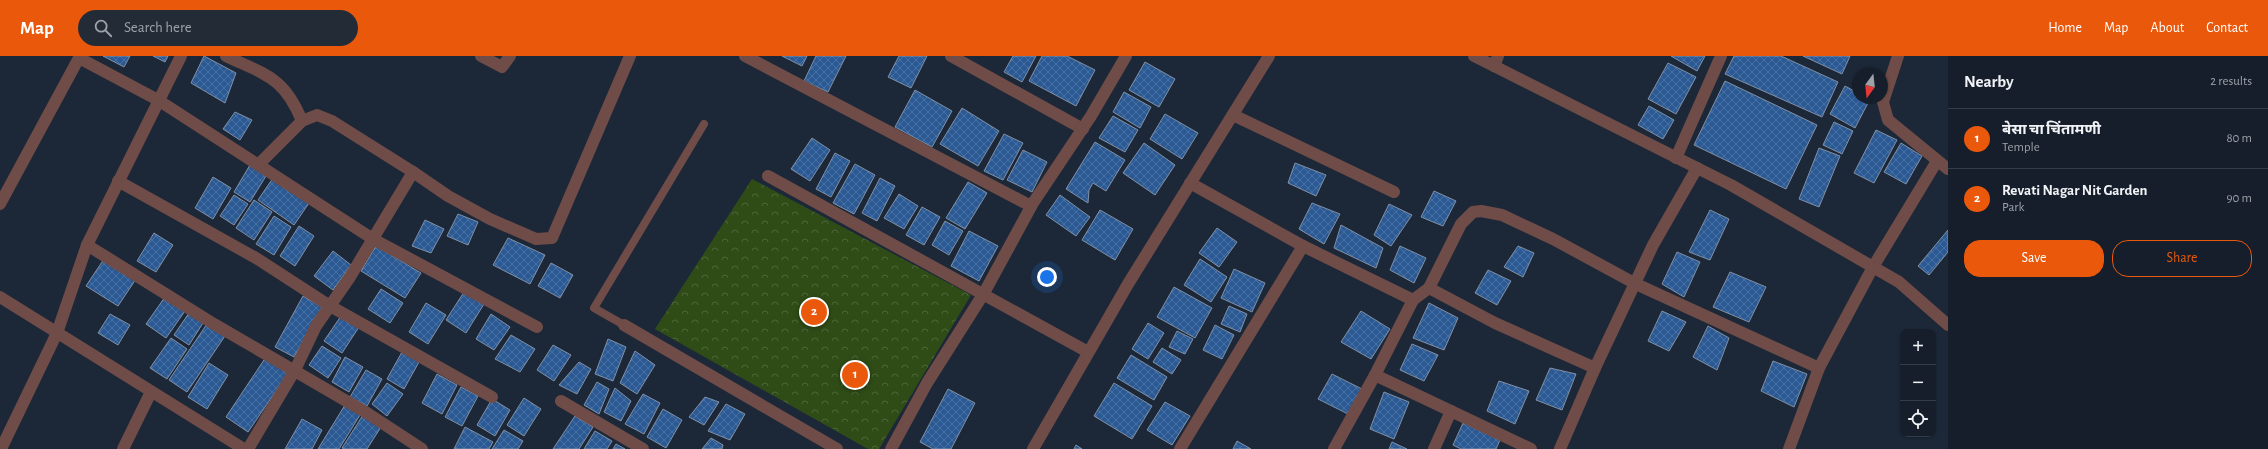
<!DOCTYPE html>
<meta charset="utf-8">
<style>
:root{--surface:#151e2a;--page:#222b36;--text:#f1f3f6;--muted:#9da2a8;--line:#343c47;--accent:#ea580c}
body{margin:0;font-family:"Alegreya Sans","Noto Sans Devanagari",sans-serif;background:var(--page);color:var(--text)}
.controls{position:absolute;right:12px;bottom:12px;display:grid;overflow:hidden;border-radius:8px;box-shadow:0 1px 3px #0004}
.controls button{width:36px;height:36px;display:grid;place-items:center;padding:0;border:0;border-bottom:1px solid var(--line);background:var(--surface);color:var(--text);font:20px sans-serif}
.compass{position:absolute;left:1852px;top:12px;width:36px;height:36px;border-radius:50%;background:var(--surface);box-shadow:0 1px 3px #0004;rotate:195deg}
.you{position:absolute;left:1047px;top:221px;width:14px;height:14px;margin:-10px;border:3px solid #fff;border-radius:50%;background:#1a73e8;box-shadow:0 0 0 6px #1a73e833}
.badge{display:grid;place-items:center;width:26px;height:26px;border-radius:50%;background:var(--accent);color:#fff;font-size:13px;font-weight:700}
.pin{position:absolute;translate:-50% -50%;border:2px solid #fff;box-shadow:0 1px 4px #0006}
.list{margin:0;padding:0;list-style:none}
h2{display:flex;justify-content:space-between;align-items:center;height:52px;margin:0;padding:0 16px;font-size:17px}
h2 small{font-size:13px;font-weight:400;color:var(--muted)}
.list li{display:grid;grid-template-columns:26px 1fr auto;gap:12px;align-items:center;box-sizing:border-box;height:60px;padding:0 16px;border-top:1px solid var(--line)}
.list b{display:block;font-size:15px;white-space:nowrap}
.list p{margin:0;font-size:13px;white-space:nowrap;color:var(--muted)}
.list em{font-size:13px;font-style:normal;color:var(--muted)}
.actions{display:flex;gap:8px;padding:12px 16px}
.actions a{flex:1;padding:9px 0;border:1px solid var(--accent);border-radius:16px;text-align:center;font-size:14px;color:var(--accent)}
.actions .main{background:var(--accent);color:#fff}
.icon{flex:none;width:22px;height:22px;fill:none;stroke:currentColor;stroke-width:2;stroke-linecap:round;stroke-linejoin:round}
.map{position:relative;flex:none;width:1948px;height:393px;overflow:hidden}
header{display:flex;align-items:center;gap:24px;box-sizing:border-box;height:56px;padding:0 20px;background:var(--accent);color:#fff}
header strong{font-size:19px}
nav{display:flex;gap:22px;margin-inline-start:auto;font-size:14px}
.search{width:280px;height:36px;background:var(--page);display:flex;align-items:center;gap:10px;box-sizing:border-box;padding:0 14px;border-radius:22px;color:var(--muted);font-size:15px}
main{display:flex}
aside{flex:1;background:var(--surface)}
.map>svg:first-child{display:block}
</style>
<header>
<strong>Map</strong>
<div class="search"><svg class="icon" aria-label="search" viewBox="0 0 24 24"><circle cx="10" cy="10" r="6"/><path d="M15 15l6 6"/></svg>Search here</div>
<nav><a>Home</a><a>Map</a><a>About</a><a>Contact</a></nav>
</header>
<main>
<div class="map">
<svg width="1948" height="393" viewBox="0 0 1948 393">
<defs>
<pattern id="park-crowns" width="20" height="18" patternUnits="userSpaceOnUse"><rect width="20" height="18" fill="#2f4c17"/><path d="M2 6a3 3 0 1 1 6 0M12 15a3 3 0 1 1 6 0" fill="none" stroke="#4c6539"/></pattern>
<pattern id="building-cross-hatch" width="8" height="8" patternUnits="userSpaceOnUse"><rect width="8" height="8" fill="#2b5994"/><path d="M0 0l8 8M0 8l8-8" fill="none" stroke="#4970a3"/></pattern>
</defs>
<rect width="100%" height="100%" fill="#1c2838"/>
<path fill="url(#park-crowns)" d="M752,123L971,239L879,393H868L655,273Z"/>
<g fill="url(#building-cross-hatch)" stroke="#8190a4">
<path d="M103,0H130L124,11Z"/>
<path d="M153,0H168L165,6Z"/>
<path d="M204,0L236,17L225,47L191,27Z"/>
<path d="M782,0H807L802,10Z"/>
<path d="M816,0H846L828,36L804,25Z"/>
<path d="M899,0H927L911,32L888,21Z"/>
<path d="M1013,0H1036L1022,26L1004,16Z"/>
<path d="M1042,0H1067L1095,14L1076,50L1029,25Z"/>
<path d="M1671,0H1705L1697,15Z"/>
<path d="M1734,0H1781L1838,26L1822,61L1725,18Z"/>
<path d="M1803,0H1850L1842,18Z"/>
<path d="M1145,6L1175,23L1159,51L1129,34Z"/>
<path d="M1668,7L1696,21L1676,58L1648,43Z"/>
<path d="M1725,25L1817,69L1786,133L1694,89Z"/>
<path d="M1845,30L1858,37V42L1870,43L1855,72L1830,58Z"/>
<path d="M915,34L952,55L932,91L895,71Z"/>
<path d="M1124,36L1151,51L1140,72L1113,56Z"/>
<path d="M1649,50L1674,64L1663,83L1638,69Z"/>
<path d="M962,52L999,75L978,110L940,88Z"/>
<path d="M235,56L252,64L240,84L223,73Z"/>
<path d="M1165,58L1198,77L1182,103L1150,83Z"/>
<path d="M1113,60L1138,74L1125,96L1099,82Z"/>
<path d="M1834,66L1853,75L1842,98L1823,89Z"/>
<path d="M1876,74L1897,84L1874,127L1854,117Z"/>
<path d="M1004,78L1023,87L1003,124L984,115Z"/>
<path d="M812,82L830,94L810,125L791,113Z"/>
<path d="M1095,86L1125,104L1106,135L1093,127L1089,134L1088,147L1066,133Z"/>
<path d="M1144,87L1175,109L1155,139L1123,117Z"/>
<path d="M1901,87L1922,100L1906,128L1884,116Z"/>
<path d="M1819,92L1840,100L1819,151L1799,143Z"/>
<path d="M1023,94L1047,106L1032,136L1007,124Z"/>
<path d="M835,97L850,105L831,141L816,133Z"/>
<path d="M1295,107L1326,119L1316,140L1288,127Z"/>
<path d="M855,108L875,119L854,158L833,147Z"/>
<path d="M250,109L266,120L250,146L234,136Z"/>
<path d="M213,121L231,132L213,163L195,152Z"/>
<path d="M273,122L309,147L294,169L258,144Z"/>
<path d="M880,122L895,130L877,165L862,157Z"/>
<path d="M968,126L987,137L965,173L946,162Z"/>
<path d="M1434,135L1456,145L1443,170L1421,161Z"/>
<path d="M899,138L918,150L904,173L884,162Z"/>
<path d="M234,139L248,148L234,169L220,160Z"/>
<path d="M1060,139L1090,161L1076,180L1046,159Z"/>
<path d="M254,144L272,156L254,184L236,172Z"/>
<path d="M1312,147L1340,158L1324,188L1299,173Z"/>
<path d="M1389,148L1412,159L1391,190L1374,179Z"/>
<path d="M922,151L940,161L924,189L906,179Z"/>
<path d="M1100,154L1133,173L1115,204L1082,184Z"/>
<path d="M1710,154L1729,163L1710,204L1689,196Z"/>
<path d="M458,158L478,166L468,189L447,180Z"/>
<path d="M274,160L291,171L274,199L256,188Z"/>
<path d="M425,164L444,173L431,197L412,190Z"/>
<path d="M945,165L963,175L949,199L932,189Z"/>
<path d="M1341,169L1383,192L1376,212L1334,192Z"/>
<path d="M299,170L314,180L295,210L280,200Z"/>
<path d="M1217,172L1237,186L1219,211L1199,197Z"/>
<path d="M1948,174V196L1929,219L1918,210Z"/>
<path d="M969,175L998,190L979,225L951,210Z"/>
<path d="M154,177L173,189L156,216L137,205Z"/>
<path d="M508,182L545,199L530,228L493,209Z"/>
<path d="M376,190L421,217L405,242L361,215Z"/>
<path d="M1400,190L1426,202L1414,227L1390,214Z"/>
<path d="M1518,190L1534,197L1523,221L1504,211Z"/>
<path d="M333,195L351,209L333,234L314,220Z"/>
<path d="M1677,196L1700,206L1684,241L1662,228Z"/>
<path d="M104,203L136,223L118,250L86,230Z"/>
<path d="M1200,203L1227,221L1211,246L1184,229Z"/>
<path d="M551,207L573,219L560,242L538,230Z"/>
<path d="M1234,213L1265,227L1252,256L1221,242Z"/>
<path d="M1488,214L1511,225L1497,249L1475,237Z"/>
<path d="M1730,216L1766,231L1749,266L1713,251Z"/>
<path d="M1174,231L1212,252L1195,282L1157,261Z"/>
<path d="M381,233L403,247L390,267L368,253Z"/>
<path d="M464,236L484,248L466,277L446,264Z"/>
<path d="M303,240L322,251L294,301L275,291Z"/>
<path d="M165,241L185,255L166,282L146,268Z"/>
<path d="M426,247L446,259L428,288L409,276Z"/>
<path d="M1429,247L1458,262L1444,294L1413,282Z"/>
<path d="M1229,250L1247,258L1240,276L1221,268Z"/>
<path d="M1361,255L1390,273L1371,303L1341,286Z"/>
<path d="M1662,255L1686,266L1669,295L1648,285Z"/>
<path d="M189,257L203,267L189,289L174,279Z"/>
<path d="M110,258L130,269L118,289L98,277Z"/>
<path d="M491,258L510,271L494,294L476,283Z"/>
<path d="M341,260L359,271L342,297L324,285Z"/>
<path d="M1148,267L1164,277L1148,303L1132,293Z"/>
<path d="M207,268L225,280L187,336L169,324Z"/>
<path d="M1215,269L1234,279L1222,303L1203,294Z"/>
<path d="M1708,270L1729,282L1717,314L1693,301Z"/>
<path d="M1177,275L1193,283L1185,298L1169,291Z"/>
<path d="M511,279L535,293L520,316L495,303Z"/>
<path d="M171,282L187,293L167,323L150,312Z"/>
<path d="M608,283L626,291L613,325L595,318Z"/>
<path d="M1412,288L1438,299L1424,325L1400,314Z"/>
<path d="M553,289L571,299L554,325L537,314Z"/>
<path d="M322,290L341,302L328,322L309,309Z"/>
<path d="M1162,292L1181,304L1172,318L1153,306Z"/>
<path d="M635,295L655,309L637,338L620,327Z"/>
<path d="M402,296L419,306L404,333L387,323Z"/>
<path d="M1131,299L1167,321L1154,344L1117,322Z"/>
<path d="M266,301L289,316L248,376L226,361Z"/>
<path d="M345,301L363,311L349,336L332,326Z"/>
<path d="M1773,305L1807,318L1794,351L1761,335Z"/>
<path d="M579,306L591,313L577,338L559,329Z"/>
<path d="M209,307L228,319L207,353L188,341Z"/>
<path d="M1550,312L1576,318L1562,354L1536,344Z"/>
<path d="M366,314L382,323L367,350L350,341Z"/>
<path d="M437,318L457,329L442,358L422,347Z"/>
<path d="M1332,318L1362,333L1348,358L1318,343Z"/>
<path d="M1499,325L1529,335L1515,368L1487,355Z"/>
<path d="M597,326L609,333L599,358L584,349Z"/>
<path d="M387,327L403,338L387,360L372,348Z"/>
<path d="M1114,327L1152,350L1132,383L1094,360Z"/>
<path d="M461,331L478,340L462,370L445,361Z"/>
<path d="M615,332L631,345L621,365L604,356Z"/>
<path d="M948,333L975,347L951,393H933L920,386Z"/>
<path d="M1384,336L1409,346L1394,383L1370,373Z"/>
<path d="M643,338L660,347L644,378L625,368Z"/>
<path d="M705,341L719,346L704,369L689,361Z"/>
<path d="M524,342L541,353L524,380L507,369Z"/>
<path d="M492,343L510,354L495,380L477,369Z"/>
<path d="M1165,346L1190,360L1172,389L1147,374Z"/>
<path d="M726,348L745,358L730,384L708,375Z"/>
<path d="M345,349L360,359L339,393H318Z"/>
<path d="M663,353L682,364L666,392L647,381Z"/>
<path d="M363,359L381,371L367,393H344L342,392Z"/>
<path d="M575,360L593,371L579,393H553Z"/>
<path d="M302,363L322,374L312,393H285Z"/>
<path d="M1463,367L1500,384L1496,393H1461L1453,389Z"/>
<path d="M465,371L493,386L489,393H454Z"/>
<path d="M504,374L523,385L518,393H492Z"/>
<path d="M595,375L612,385L607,393H584Z"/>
<path d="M711,382L723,389L722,393H702Z"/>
<path d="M1237,385L1251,393H1233Z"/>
<path d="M1392,386L1407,393H1389Z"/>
<path d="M616,388L625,393H613Z"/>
<path d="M1076,389L1082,393H1074Z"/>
</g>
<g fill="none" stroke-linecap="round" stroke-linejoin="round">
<path stroke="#6f4c47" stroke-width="8" d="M624,269L594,252L704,68"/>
<g stroke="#6f4c47" stroke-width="12">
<path d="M226,0C266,19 284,21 302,65"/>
<path d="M481,0L502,11L510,0"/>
<path d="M745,0L1031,150"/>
<path d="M951,0L1083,73"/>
<path d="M1898,0L1883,46L1888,64L1948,113"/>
<path d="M79,2L158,44L373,183L537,271"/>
<path d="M1494,10L1498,0"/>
<path d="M1233,59L1394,136"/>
<path d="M1676,102L1721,0"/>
<path d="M258,109L302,65L317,59L332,65L413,116"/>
<path d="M768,120L1088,296"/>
<path d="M118,125L256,202L330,250L492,341"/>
<path d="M1190,127L1303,190L1413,244L1429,232L1461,168L1473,156L1481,155L1502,159L1553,183L1636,228L1819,312"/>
<path d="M0,148L80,0"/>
<path d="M87,189L214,268L367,357L422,393"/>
<path d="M1429,232L1495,267L1595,312L1560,393"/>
<path d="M0,241L244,393"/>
<path d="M624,269L837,393"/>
<path d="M1595,312L1653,189L1697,112"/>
<path d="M1375,319L1531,393"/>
<path d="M561,345L643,393"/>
<path d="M1,393L57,277L87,189L181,0"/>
<path d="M123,393L151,336"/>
<path d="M248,393L295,314L316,270L350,221L413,116L448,140L490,163L536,183L552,182L630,0"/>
<path d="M891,393L927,327L984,237L1033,147L1091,60L1126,0"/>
<path d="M1180,393L1303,190"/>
<path d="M1334,393L1375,319L1413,244"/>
<path d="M1434,393L1451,355"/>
<path d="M1789,393L1819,312L1873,211L1937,105"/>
</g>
<g stroke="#6f4c47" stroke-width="12">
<path d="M1474,0L1731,129L1899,226L1948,269"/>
<path d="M1033,393L1128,228L1269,0"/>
</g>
</g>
</svg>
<div class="controls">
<button>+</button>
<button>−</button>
<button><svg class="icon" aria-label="locate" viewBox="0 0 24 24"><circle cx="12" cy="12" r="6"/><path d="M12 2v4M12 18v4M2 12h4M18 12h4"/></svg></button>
</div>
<svg class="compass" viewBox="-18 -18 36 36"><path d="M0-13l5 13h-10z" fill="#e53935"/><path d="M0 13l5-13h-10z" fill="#9da2a8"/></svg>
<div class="you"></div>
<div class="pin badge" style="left:855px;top:319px">1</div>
<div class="pin badge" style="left:814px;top:256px">2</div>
</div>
<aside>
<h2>Nearby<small>2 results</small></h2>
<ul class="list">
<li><span class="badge">1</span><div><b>बेसा चा चिंतामणी</b><p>Temple</p></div><em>80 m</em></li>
<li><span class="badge">2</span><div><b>Revati Nagar Nit Garden</b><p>Park</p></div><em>90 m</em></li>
</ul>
<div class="actions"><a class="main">Save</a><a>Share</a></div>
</aside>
</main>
